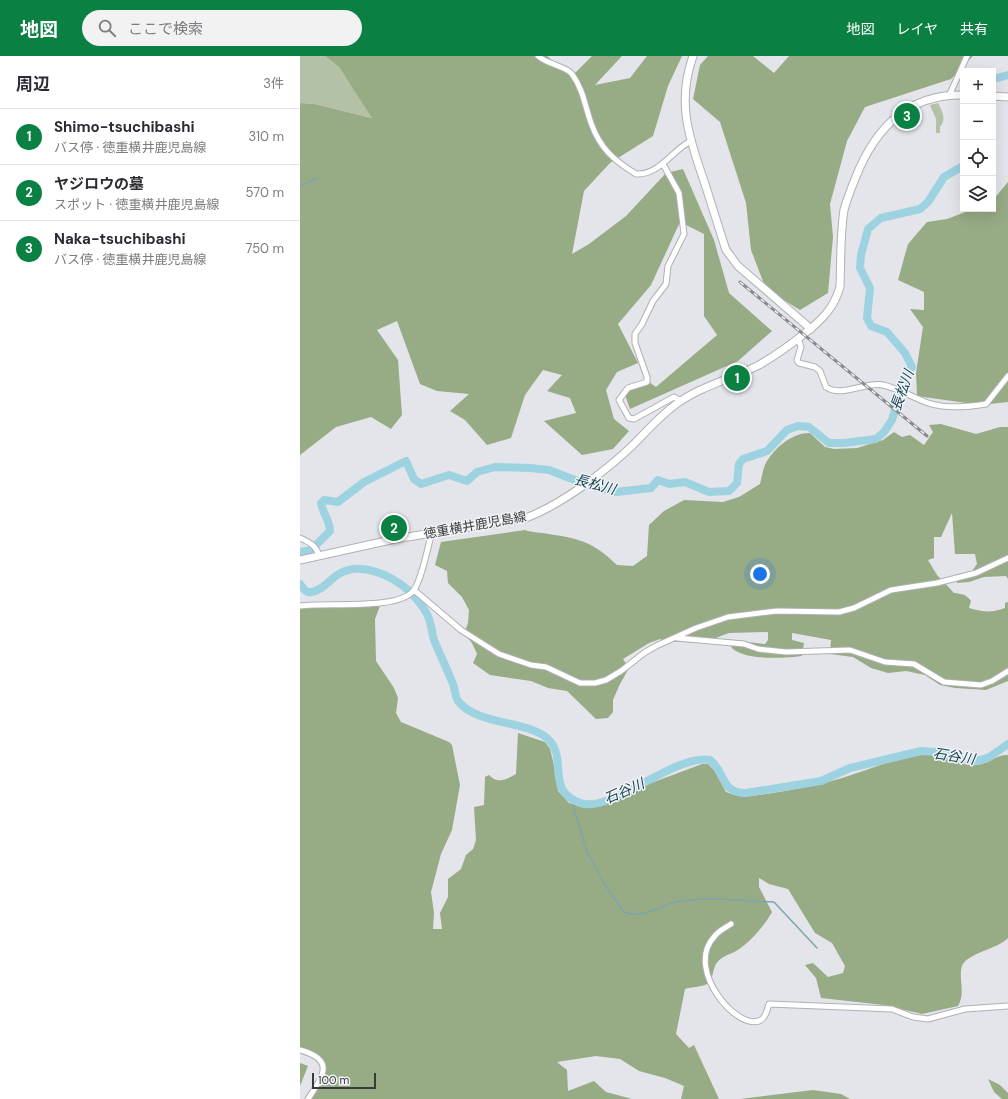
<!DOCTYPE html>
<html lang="ja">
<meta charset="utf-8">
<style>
:root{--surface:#fff;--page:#f2f2f3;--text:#2b2b33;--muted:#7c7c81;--line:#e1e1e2;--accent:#0b8043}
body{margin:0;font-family:"DM Sans","Noto Sans JP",sans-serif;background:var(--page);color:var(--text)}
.controls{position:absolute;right:12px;top:12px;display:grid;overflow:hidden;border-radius:0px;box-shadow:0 4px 16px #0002}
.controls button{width:36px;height:36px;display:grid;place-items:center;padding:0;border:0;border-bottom:1px solid var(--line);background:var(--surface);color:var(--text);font:20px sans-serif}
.scale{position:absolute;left:12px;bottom:10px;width:64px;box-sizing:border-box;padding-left:4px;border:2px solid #393a3b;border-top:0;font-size:11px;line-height:14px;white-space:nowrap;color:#393a3b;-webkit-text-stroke:3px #f1f3f7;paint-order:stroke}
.you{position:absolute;left:460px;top:518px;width:14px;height:14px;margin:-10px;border:3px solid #fff;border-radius:50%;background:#1a73e8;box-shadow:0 0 0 6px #1a73e833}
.badge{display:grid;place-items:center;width:26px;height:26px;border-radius:50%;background:var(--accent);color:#fff;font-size:13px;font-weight:700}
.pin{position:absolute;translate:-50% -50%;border:2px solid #fff;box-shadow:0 1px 4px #0006}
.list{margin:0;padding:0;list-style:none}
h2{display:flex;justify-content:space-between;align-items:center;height:52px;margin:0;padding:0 16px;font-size:17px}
h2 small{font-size:13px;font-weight:400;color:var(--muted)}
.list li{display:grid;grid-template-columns:26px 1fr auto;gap:12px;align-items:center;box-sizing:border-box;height:56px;padding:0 16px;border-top:1px solid var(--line)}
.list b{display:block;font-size:15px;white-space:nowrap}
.list p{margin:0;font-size:13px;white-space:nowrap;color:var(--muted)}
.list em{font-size:13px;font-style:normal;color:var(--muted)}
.icon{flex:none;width:22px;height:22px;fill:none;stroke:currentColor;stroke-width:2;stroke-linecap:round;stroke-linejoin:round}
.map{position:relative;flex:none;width:708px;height:1043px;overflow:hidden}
header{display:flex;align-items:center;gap:24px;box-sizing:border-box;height:56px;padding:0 20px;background:var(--accent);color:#fff}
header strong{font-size:19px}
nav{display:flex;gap:22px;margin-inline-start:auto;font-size:14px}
.search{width:280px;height:36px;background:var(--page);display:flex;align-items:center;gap:10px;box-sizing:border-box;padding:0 14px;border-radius:22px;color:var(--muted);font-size:15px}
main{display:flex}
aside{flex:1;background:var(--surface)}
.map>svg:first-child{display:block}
</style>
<header>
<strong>地図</strong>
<div class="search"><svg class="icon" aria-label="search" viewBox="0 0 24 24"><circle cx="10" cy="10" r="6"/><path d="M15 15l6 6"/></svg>ここで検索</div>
<nav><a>地図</a><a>レイヤ</a><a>共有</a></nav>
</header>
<main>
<aside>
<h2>周辺<small>3件</small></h2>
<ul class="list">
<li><span class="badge">1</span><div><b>Shimo-tsuchibashi</b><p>バス停 · 徳重横井鹿児島線</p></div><em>310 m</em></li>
<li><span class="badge">2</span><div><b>ヤジロウの墓</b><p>スポット · 徳重横井鹿児島線</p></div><em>570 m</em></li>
<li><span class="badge">3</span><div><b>Naka-tsuchibashi</b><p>バス停 · 徳重横井鹿児島線</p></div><em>750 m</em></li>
</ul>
</aside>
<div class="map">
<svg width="708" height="1043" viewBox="0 0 708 1043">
<rect width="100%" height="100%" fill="#e3e5ea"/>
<g fill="#b3c2a7">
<path d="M0,0H25L39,11L73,62L15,48L0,47Z"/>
<path d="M638,47C642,55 647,63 640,71V77H636V63L630,49Z"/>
</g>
<g fill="#97ab85">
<path d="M25,0H247L271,21L292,0H322L295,29L330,22L347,0H382L368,30L353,80L310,107L284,135L272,198L289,188L326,160L366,117L383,113L414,184L429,237L472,275L438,305L330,353L324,336L346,324L356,331L417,279L404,260V178L380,166L351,229L318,268L338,307L317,316L306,334L314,363L329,375L313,393L282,399L244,365L276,357L270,342L247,335L262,319L243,314L225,339L211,382L187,389L165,364L150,355L169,338L137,335L120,328L97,265L77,274L98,304L102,359L91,373L71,361L36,371L0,399V47L15,48L72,62L39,11Z"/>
<path d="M408,0H453L474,17L489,0H673L651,23L565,51L547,85L530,148L533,181L528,237L500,254L466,233L451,194L446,147L420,66L393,43L400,9Z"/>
<path d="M708,126V346L680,349L617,340L616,317L623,271L610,253L624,254V236L598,224L608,188L627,166L647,163L673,153H693V144Z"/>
<path d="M641,368L676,378L700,371H708V523L706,520L684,521L669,526L657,527L654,519L672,515L677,508L675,498H655L652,457L641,481H634V502L628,504L637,519L654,537C662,538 666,538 671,545L669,552C683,556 692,557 705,552V547L708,546V625L686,634L655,632L640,629L625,619L606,615L588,617L571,612L553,601L530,598L531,584L492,577V584L504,587L502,600C484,602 449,605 433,593C430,590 427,586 425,583L465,588L468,584V576L429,577L402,587L364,585L360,583L349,587L323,603L329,612L319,630L313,644V656L308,662L296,663L267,635L248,632L231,625L190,619L173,607L177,598L172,587L164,578L168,567L169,554L162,541L148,527L147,515L135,509L141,486L225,474C233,477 240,476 249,478C281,483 293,486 317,509L333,510L347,500L349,469L364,455L384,444L423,446L439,441L460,428C462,421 463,411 467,405C477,390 492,377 510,377L525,391L534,393L557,392L583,384L594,376L602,381L610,379L624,389L633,376L629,369Z"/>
<path d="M80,550L75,563L76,605L94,632L98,642L96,657L101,666L149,686L152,689L160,729L152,774L141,798L131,836L134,857L133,873H142L140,857L148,841V823L161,813L166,799L173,793L176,784L174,751L184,749L185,721L189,719C198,729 207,723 216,718L218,677L245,686L250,693L253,705L258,735L269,747L290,752L314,745L346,729L402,708H408L414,714L426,736C441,743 457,739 473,737C497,733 519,729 542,722C568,714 593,703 621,699C639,697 656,709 674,709C687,709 697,698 708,699V882C698,893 667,897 662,910C658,922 666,937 658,950L622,958L584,949L521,942L516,922L505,909L513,907L528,921L543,917L545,910L532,887L515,877L488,833L469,828L459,822V831L472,856C464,870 451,886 436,895C429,899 421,900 416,908C412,914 414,923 407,928C402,931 391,931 385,933L376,978L389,992L394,989L419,1043H381L384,1030L365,1022L339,1015L320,1003L296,1000L257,1006L267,1014L268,1035L294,1025L306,1036L332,1043H5L24,1021C21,1005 14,999 0,992V552Z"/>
<path d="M0,1007L8,1010L0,1030Z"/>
<path d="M688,1023L700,1029L708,1037V1043H702L694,1036Z"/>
<path d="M513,1034L541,1038L550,1043H440Z"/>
</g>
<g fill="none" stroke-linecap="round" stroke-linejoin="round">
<g stroke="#7fa4af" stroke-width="1.5">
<path d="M0,130L18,122"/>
<path d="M271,742L287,796L305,829L323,855C339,865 359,850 376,846C404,840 444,845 474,846L517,892"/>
</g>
<g stroke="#9dd2e1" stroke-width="8">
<path d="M693,23L708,19"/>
<path d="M0,496L11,494L30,475C30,465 23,458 21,447L24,444L38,446L64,426L106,405L114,423L121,428L149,419L167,425L177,416L195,411L230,412L249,414L285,428L316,436L351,432L358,424L369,428L385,426L409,436L429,435L437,427L439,408L443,403L467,395L487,374L498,370L509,371L529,387H544L576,383L584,376L592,364L605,320L612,311L605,297L587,276L571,270L567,262L570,232L560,212L561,199L568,173L581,162L620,153L628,146L644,121L663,110"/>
<path d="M0,528C3,532 6,537 11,536C22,535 30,523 39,518C60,505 91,519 108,534C117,543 127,554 130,566C132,572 132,578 134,584C140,599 147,613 153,628C155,633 155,641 158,645C177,670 230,664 249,684C268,704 245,734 280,747C311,758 373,698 410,704C426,716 420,737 446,737L521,725L550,712L621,695L637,696L659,703L676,705L688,702L708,688"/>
</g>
<g stroke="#afb1b5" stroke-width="7">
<g id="street">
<path d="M238,0C248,9 266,10 272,18C283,33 285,50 291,67C300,92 313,104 336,118C360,119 371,95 391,85"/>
<path d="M649,40L667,0"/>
<path d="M363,108L379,137L384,178L368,210L366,228L353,245L342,268L335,278V287L347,321V326L328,332L319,344L329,362L334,363L374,341L381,345"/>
<path d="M498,282L501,291L497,304L499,307L515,311L520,315L526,331C541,342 567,325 583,329C597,332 614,342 628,347C646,353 668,351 686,348L708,320"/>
<path d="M0,482C9,486 17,490 19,500"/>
<path d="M114,534L161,574L199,598L231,609L246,611L280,627H295L306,624L321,615L344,597L356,590L396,572L428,561L477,555L539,556L554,552L591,534L637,527L676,517L708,502"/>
<path d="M0,550C25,546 99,555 114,534C122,522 126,498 130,484V476"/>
<path d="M377,582L444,588L458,593L486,596L550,594L585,606L614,608L644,626L681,629L692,625L708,615"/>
<path d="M431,868C425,872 418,875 414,881C384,914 439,977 461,964C466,961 467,954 469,948L592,953L613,961L628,963L665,953L708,950"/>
<path d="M0,994C36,1004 23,1020 8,1043"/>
</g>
</g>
<g stroke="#afb1b5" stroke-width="9">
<g id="secondary">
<path d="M393,0C377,45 388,79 403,122C411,146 418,170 426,194L438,210L511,273"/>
<path d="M693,40L708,41"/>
<path d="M0,504L95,483L226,462C262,448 303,417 331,391C345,377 359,361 375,349C400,330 432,323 459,309C475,300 490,289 504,278C522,264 534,252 540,231C541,206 540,179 544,154C547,143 551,133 555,123C574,74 607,38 663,39"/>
</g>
</g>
<use href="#street" stroke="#fff" stroke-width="5"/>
<use href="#secondary" stroke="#fff" stroke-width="7"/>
<g stroke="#87898c" stroke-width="3">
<path id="rail" d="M440,226L627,380"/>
</g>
<use href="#rail" stroke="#f1f3f7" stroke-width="1.5" stroke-dasharray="4.5" stroke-linecap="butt"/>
</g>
<g text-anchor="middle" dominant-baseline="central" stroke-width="3" stroke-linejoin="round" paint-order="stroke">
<g font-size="13" fill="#393a3b" stroke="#f1f3f7">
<text transform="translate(175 469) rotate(-10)">徳重横井鹿児島線</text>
</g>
<g font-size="14" font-style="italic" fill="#164450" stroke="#f1f3f7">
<text transform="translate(602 334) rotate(-70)">長松川</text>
<text transform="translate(295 428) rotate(15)">長松川</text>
<text transform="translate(654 700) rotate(9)">石谷川</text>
<text transform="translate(324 735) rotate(-24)">石谷川</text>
</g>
</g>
</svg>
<div class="controls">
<button>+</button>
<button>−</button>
<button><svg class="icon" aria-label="locate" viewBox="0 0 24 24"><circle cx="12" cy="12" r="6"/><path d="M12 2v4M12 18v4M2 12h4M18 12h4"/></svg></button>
<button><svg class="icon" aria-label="layers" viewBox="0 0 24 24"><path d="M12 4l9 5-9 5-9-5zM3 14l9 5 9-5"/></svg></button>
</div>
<div class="scale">100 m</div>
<div class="you"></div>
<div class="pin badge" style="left:437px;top:322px">1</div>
<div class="pin badge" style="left:94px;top:472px">2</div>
<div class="pin badge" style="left:607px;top:60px">3</div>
</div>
</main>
